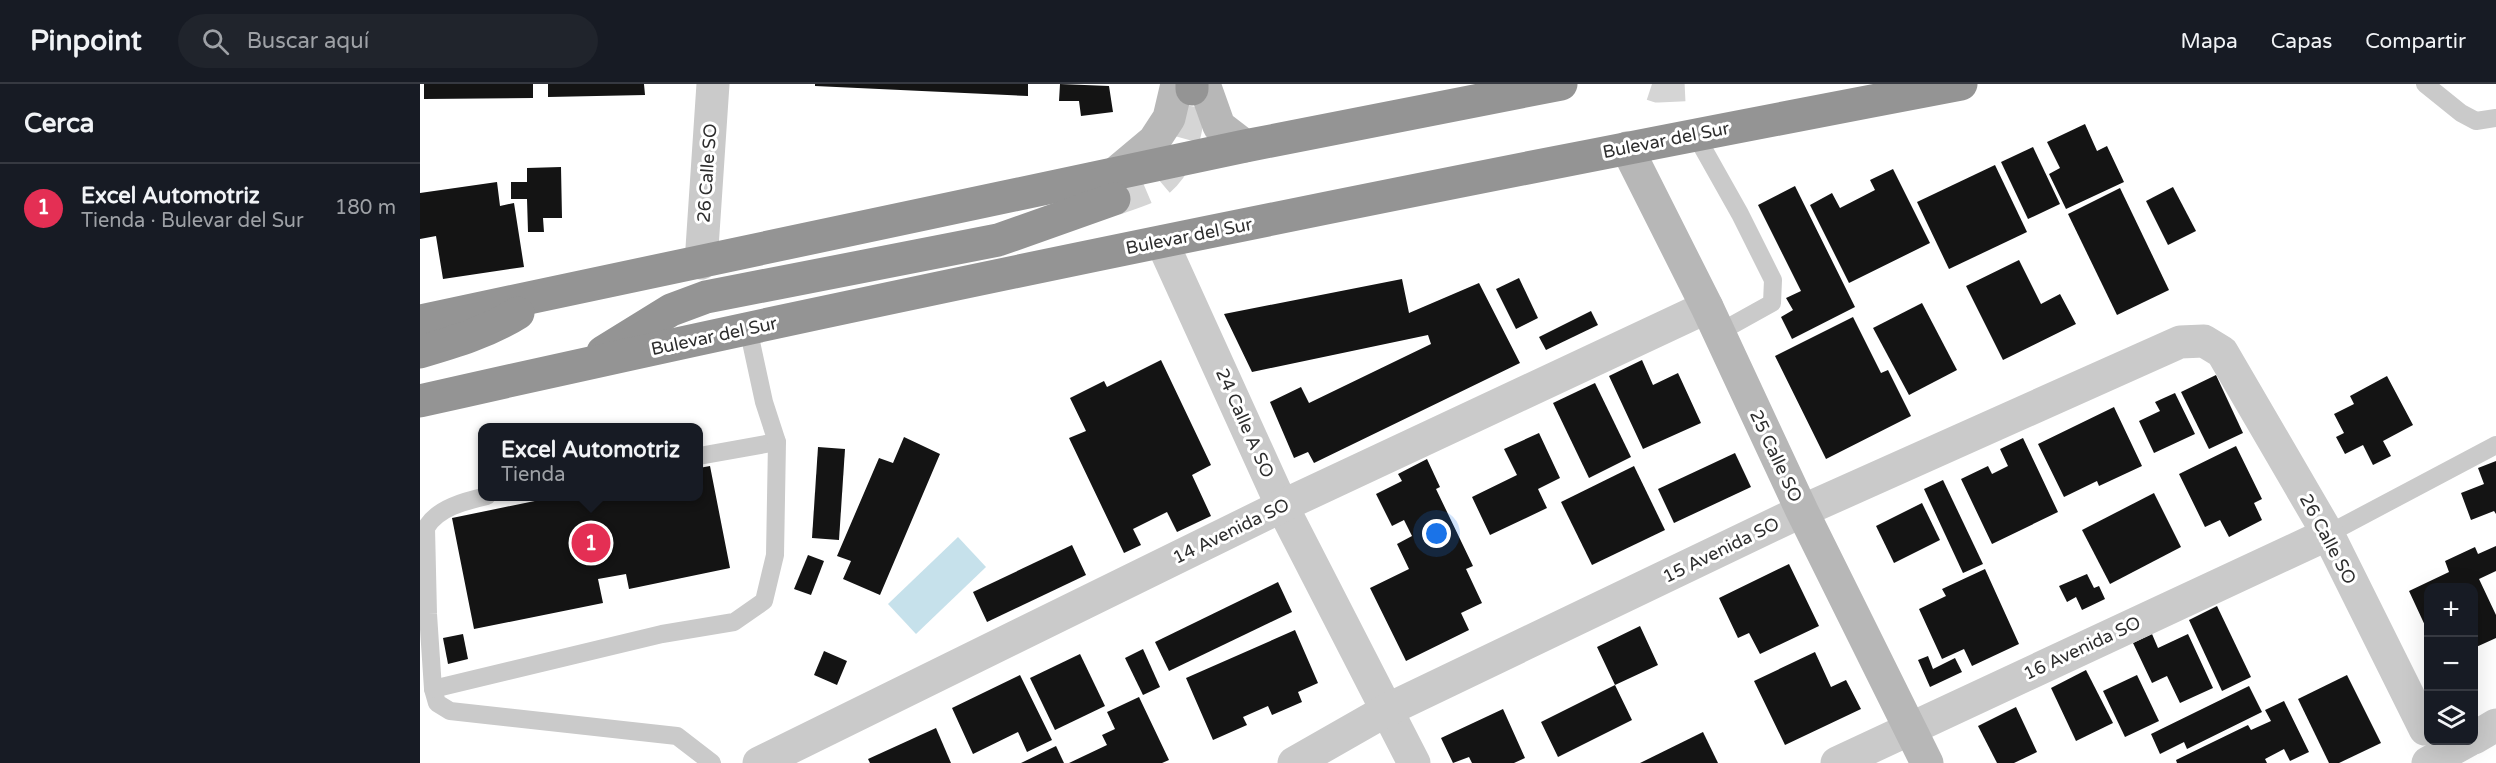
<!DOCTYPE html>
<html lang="es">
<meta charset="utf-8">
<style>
:root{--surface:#171b24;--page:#20242c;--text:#f1f3f6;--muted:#9ea1a6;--line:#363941;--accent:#e42f54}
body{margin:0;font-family:"Varela Round",sans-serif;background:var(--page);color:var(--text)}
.controls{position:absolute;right:18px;bottom:18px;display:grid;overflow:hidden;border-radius:12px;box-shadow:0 6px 24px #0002}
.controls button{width:54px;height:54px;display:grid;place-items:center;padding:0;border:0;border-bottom:2px solid var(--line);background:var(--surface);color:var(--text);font:30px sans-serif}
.you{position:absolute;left:1017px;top:450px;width:21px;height:21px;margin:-15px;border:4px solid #fff;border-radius:50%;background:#1a73e8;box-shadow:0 0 0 9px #1a73e833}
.badge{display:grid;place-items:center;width:39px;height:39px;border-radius:50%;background:var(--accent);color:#fff;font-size:20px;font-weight:700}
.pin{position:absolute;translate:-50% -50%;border:3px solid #fff;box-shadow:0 2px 6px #0006}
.popup{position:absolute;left:58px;top:339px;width:225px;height:78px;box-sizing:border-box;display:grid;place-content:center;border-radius:12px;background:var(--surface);filter:drop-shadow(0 2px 4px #0005);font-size:20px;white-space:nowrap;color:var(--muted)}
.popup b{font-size:22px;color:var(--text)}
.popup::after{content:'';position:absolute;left:50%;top:100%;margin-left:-12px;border:12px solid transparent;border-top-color:var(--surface)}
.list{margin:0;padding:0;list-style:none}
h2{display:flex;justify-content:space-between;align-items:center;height:78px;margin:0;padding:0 24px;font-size:26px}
h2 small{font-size:20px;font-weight:400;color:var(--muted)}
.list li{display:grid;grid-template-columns:39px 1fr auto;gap:18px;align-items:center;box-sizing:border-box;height:90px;padding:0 24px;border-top:2px solid var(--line)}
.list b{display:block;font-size:22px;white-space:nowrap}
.list p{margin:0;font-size:20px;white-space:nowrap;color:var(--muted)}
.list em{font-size:20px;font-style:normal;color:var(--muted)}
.icon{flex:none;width:33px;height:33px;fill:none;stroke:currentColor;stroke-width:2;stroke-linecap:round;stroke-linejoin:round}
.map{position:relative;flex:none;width:2076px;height:679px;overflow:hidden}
header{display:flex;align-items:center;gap:36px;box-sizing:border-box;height:84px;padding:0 30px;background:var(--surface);border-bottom:2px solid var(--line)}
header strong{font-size:28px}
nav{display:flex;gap:33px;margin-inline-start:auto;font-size:21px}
.search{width:420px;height:54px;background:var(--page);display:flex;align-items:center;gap:15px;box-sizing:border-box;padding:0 21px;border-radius:33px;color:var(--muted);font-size:22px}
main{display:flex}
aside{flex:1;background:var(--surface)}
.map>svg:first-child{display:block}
</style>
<header>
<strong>Pinpoint</strong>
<div class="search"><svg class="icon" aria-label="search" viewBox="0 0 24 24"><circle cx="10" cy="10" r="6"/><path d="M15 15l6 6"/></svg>Buscar aquí</div>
<nav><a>Mapa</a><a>Capas</a><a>Compartir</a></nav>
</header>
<main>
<aside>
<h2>Cerca<small></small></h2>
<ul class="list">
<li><span class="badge">1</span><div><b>Excel Automotriz</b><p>Tienda · Bulevar del Sur</p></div><em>180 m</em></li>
</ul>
</aside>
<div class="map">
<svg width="2076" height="679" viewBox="0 0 2076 679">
<rect width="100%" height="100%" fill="#fff"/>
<path fill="#c6e1eb" d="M538,453L566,483L496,550L468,520Z"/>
<g fill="#141414">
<path d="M4,0H113V14L4,15Z"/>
<path d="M128,0H224L225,11L128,13Z"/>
<path d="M395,0H608V12L395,2Z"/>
<path d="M640,0L689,2L693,28L661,32L659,17H639Z"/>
<path d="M1665,40L1677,67L1687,62L1704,98L1646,125L1629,90L1640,84L1627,58Z"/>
<path d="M1613,63L1640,120L1608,135L1581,78Z"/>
<path d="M1575,81L1607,148L1529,185L1497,118Z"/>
<path d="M141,83L142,134H123L124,148H108L107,115H91V98H107V84Z"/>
<path d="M1473,85L1510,159L1429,199L1390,121L1412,109L1420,124L1455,106L1450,96Z"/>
<path d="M77,98L80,122L94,119L104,183L23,195L16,152L0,155V109Z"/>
<path d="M1375,102L1435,223L1372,255L1361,233L1373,226L1366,214L1381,207L1338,121Z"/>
<path d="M1753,103L1776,147L1748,161L1726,117Z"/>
<path d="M1700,104L1749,206L1697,231L1648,130Z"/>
<path d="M1599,176L1621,220L1640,210L1656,240L1583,276L1546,202Z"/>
<path d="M1099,194L1118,234L1096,245L1076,205Z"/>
<path d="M982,195L989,229L1059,199L1100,279L894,379L888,368L874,374L850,318L881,303L889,319L1011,260L1008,251L832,288L804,230Z"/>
<path d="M1502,219L1537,286L1489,311L1453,244Z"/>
<path d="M1171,227L1178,241L1126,266L1119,253Z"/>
<path d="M1433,233L1461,289L1468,286L1491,332L1406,375L1355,272Z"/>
<path d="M741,276L791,381L772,391L791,432L757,448L747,428L713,445L721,461L704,469L649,354L666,347L650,314L684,297L687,303Z"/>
<path d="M1222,276L1233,301L1258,289L1281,339L1223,365L1189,292Z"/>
<path d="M1796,291L1823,349L1789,365L1761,308Z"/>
<path d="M1967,292L1993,341L1963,357L1971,372L1953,381L1943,361L1925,370L1916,353L1924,349L1914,330L1934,320L1930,312Z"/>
<path d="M1175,299L1211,373L1169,394L1133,319Z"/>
<path d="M1755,309L1775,350L1734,369L1719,337L1740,327L1735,318Z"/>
<path d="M1694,323L1722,382L1679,402L1677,397L1644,413L1618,360Z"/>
<path d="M1119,349L1140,394L1118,405L1127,424L1070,451L1052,413L1097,391L1084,365Z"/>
<path d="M484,353L520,370L460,511L423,495L431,477L417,472L459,374L473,379Z"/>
<path d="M1603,354L1638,428L1572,460L1541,395L1568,382L1572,390L1588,382L1580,365Z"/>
<path d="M1816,362L1842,415L1834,419L1842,436L1809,453L1800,436L1785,443L1759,390Z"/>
<path d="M398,363L425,365L419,456L392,454Z"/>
<path d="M1315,369L1331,403L1254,439L1238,405Z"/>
<path d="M1007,375L1020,403L1016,405L1053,482L1046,485L1062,519L1041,529L1049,546L986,577L950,504L989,485L977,460L992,452L984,436L972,442L956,410L982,397L978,390Z"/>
<path d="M2076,377V430L2074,427L2051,436L2041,409L2064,400L2058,384Z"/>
<path d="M290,382L310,484L209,505L206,490L178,495L183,519L54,545L32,434L139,412H279V384Z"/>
<path d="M1214,382L1245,446L1172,481L1141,418Z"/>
<path d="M1523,396L1563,480L1543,489L1504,405Z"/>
<path d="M1734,409L1761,463L1690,500L1662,446Z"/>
<path d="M1502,419L1520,456L1474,479L1456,442Z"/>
<path d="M652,461L666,491L567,538L553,508Z"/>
<path d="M2076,462V487L2059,495L2076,531V554L2054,564V504H2008V548L1989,507L2029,488L2025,477L2055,463L2058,470Z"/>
<path d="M388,471L404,477L391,511L374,505Z"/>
<path d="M1369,480L1399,542L1340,570L1329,549L1318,554L1299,514Z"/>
<path d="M1565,485L1599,560L1552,582L1544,565L1522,575L1499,525L1526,512L1522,505Z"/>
<path d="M1667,490L1674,504L1679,502L1685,515L1662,526L1656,513L1647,518L1639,502Z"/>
<path d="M858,498L872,528L749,587L735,558Z"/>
<path d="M1797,522L1831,593L1802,607L1769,536Z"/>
<path d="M1220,542L1238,581L1195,601L1212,636L1138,673L1121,638L1195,601L1177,563Z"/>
<path d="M875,546L898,599L878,608L882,618L852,631L848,622L823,633L827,641L793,656L766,594Z"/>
<path d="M43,550L48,575L28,580L23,554Z"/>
<path d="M1732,550L1738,564L1768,550L1793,604L1760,619L1747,592L1732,599L1713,559Z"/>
<path d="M723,565L740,603L723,611L705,574Z"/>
<path d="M404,567L427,577L417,601L394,591Z"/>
<path d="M1395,568L1411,603L1426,596L1441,625L1365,661L1334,597Z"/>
<path d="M660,570L685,622L635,646L610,594Z"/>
<path d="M1508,572L1513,585L1535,574L1542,588L1510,603L1498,576Z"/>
<path d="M1666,586L1693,639L1656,657L1631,604Z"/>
<path d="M600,591L632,656L607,668L598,648L553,670L532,624Z"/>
<path d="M1717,591L1739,637L1705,653L1683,607Z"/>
<path d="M1927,591L1961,659L1919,679H1909L1878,615Z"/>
<path d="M1829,602L1842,628L1767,665L1764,658L1740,670L1731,650Z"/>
<path d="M719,613L749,676L742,679H649L687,661L682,651L695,645L687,628Z"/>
<path d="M1864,617L1889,668L1870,677L1864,665L1845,675L1847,679H1757L1756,676L1828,641L1831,646L1851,637L1845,626Z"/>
<path d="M1596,623L1617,668L1594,679H1577L1558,642Z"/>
<path d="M1083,625L1105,674L1094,679H1052L1049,673L1033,679L1021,654Z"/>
<path d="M516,644L531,679H450L448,675Z"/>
<path d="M1283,648L1298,679H1220Z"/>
<path d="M636,662L644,679H601Z"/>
</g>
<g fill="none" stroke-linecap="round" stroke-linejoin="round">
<g stroke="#d5d5d5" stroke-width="33" stroke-dasharray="33 16" stroke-linecap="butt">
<path d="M1232,0L1238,2L1279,0"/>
<path d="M694,115C707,110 727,105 738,97C765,75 767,36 772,5"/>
</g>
<g stroke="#cacaca" stroke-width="18">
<path d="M2005,0L2041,29L2056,37L2076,34"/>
<path d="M1275,50L1320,130L1353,196L1352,219L1298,249"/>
<path d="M279,372L357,358"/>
<path d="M67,412C45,417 17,424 6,444L8,530L13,605L17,619L30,627L257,652L292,679"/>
<path d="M1908,450L2076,361"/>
<path d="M13,605L242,550L314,538L344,517L355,471L357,358L344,318L328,244"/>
</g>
<g stroke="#cacaca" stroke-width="33">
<path d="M742,158L862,422L994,679"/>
<path d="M281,179L293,0"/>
<path d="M2054,654L2076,641"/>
<path d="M339,679L862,422L1287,223"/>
<path d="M874,679L967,626L1382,427L1760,258L1784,257L1802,268L1908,450L2005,645"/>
<path d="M1417,679L1908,450"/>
<path d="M2008,679L2049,656"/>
</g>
<g stroke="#b7b7b7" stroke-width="33">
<path d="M784,0L799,42L825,62"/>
<path d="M1207,64L1287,223L1382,427L1507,679"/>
<path d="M697,88L734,57L749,34L757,0"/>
</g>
<g stroke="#949494" stroke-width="33">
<path d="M772,5V0"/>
<path d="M0,237L825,62L1141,0"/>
<path d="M0,268C34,258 68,248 98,229"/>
<path d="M183,268L251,226L286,213L578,156L694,115"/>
<path d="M0,317C511,201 1026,98 1541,0"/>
</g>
</g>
<g text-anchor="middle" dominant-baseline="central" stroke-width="6" stroke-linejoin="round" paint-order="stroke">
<g font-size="18" fill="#2d2d2d" stroke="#fff">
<text transform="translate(1246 56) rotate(-11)">Bulevar del Sur</text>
<text transform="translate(287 89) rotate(-86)">26 Calle SO</text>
<text transform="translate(769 152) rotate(-11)">Bulevar del Sur</text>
<text transform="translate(294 252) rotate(-12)">Bulevar del Sur</text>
<text transform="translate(825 339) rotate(66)">24 Calle A SO</text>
<text transform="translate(1356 372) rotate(65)">25 Calle SO</text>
<text transform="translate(811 447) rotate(-26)">14 Avenida SO</text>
<text transform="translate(1908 455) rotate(62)">26 Calle SO</text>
<text transform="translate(1301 466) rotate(-26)">15 Avenida SO</text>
<text transform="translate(1662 564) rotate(-25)">16 Avenida SO</text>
</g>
</g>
</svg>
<div class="controls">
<button>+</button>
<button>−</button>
<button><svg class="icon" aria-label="layers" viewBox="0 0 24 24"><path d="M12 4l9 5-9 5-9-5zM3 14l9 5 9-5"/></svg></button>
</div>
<div class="you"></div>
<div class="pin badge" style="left:171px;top:459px">1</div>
<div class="popup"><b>Excel Automotriz</b>Tienda</div>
</div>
</main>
